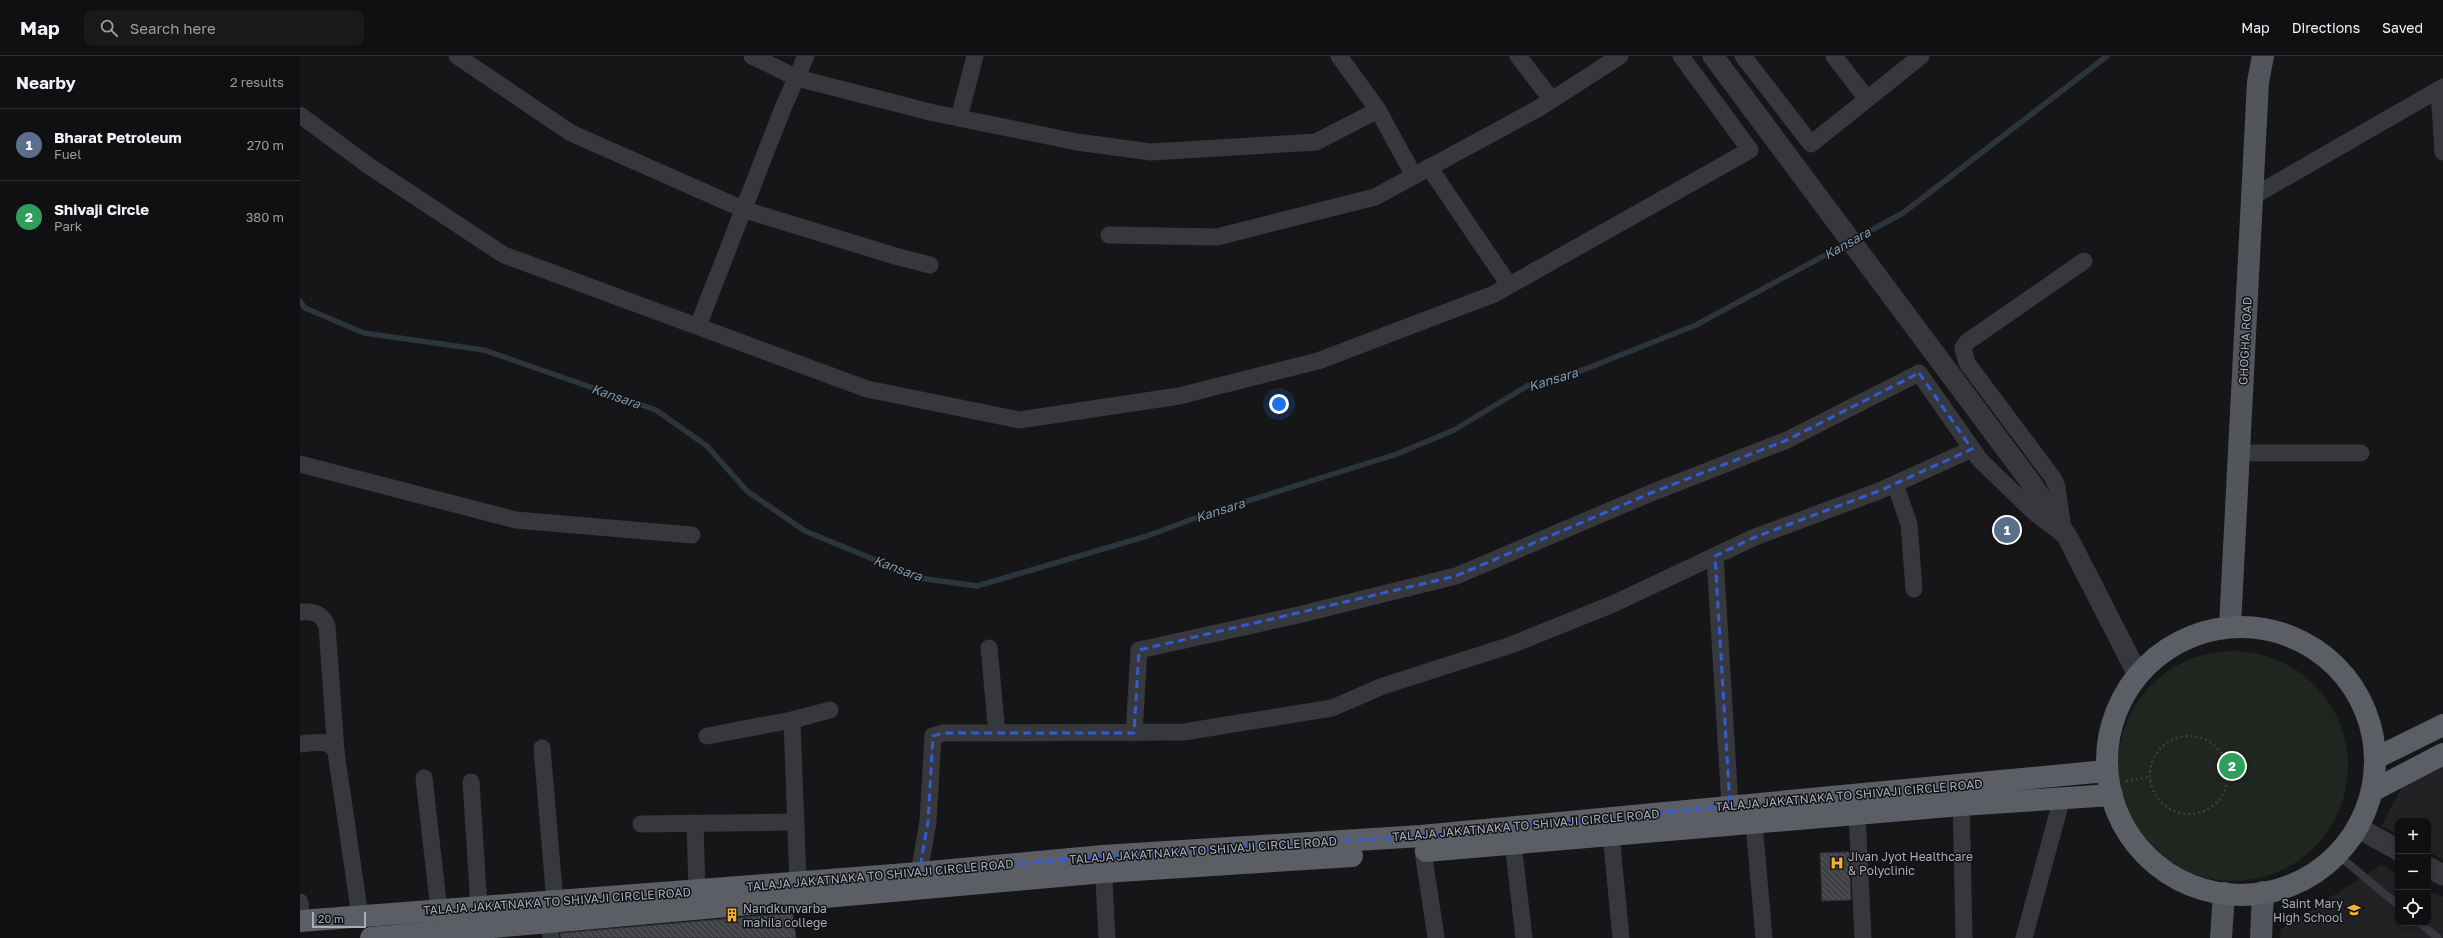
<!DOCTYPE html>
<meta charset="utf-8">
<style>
:root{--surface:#101012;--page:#19191b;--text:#f1f3f6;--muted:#9c9d9f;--line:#303032;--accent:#f2b134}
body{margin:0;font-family:"Golos Text",sans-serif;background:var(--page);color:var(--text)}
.controls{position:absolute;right:12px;bottom:12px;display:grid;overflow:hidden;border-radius:8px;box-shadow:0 2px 6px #0003}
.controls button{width:36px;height:36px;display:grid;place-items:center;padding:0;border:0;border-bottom:1px solid var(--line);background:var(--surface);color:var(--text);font:20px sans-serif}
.scale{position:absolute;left:12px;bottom:10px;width:54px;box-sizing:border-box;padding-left:4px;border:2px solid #a8adb8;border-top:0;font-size:11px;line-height:14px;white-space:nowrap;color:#a8adb8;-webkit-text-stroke:3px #111113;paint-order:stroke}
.you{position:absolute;left:979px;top:348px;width:14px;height:14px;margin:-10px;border:3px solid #fff;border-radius:50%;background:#1a73e8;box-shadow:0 0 0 6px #1a73e833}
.badge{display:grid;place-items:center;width:26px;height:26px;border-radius:50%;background:var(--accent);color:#fff;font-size:13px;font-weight:700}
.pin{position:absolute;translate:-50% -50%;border:2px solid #fff;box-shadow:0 1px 4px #0006}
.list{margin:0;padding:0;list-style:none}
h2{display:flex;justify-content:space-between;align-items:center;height:52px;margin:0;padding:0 16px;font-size:17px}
h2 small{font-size:13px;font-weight:400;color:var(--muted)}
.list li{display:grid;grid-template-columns:26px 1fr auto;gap:12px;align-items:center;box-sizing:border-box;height:72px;padding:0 16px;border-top:1px solid var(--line)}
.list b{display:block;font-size:15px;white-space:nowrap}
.list p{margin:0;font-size:13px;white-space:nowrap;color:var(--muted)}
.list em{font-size:13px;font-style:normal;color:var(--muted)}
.icon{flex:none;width:22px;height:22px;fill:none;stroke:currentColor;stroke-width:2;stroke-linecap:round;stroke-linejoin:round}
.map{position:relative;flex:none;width:2143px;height:882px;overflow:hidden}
header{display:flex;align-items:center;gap:24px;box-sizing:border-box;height:56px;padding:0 20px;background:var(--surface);border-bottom:1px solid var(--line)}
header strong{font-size:19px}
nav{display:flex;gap:22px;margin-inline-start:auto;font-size:14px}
.search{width:280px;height:36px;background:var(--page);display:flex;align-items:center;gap:10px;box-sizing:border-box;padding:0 14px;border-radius:8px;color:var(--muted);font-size:15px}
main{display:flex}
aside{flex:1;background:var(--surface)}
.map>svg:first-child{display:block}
</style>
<header>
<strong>Map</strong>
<div class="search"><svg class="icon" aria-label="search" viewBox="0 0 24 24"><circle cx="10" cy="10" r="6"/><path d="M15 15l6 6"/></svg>Search here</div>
<nav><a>Map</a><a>Directions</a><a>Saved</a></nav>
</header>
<main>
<aside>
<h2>Nearby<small>2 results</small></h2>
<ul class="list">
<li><span class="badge" style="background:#5c6f8a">1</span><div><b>Bharat Petroleum</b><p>Fuel</p></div><em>270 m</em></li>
<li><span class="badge" style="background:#2e9e5b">2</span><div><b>Shivaji Circle</b><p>Park</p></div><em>380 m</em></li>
</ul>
</aside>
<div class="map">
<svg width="2143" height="882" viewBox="0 0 2143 882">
<defs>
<pattern id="building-back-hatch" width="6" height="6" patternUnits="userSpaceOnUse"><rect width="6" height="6" fill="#404145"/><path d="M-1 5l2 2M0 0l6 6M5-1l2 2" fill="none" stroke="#595a5e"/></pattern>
</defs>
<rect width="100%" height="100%" fill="#161618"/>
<g fill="#222225">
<path d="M2143,705V804L2128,795V765H2098V779L2081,770L2106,724Z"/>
<path d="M2081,809L2098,818V867H2128V834L2143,841V882H1980L1981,873Z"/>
</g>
<circle fill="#1e261f" cx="1933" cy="710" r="115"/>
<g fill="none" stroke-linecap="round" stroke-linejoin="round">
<path stroke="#2c353c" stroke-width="5.5" d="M0,245L5,252L64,277L184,294L356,354L407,390L447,435L505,475L619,522L677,530L847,480L906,458L1097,398L1154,374L1227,330L1283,314L1396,269L1603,157L1807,0"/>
</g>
<g fill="url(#building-back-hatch)" stroke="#303034">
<path d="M1549,796L1551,844L1522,845L1520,797Z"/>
<path d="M493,857L496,882H261L260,877Z"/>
</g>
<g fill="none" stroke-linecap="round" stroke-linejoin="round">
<g stroke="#3d3f44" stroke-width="2.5" stroke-dasharray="2 3" stroke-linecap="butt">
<circle cx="1889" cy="719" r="39"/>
<path d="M1826,725L1849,721"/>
</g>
<g stroke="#37383d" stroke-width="8">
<path d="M2038,799L2098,849"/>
<path d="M2120,867L2138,882"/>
</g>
<g stroke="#37383d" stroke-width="17">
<path d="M157,0L271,77L445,154L595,200L630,209"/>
<path d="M452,0L497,22L634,57L777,86L851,96L1016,86L1078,54"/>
<path d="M1039,0L1078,54L1114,120"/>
<path d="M1218,0L1252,44"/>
<path d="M1443,0L1511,88L1621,0"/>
<path d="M1534,0L1567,43"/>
<path d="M2139,34L2143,96"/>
<path d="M0,59L69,110L204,199L567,333L719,364L879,340L1018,305L1194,238L1450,94L1381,0"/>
<path d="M659,62L675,0"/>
<path d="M1129,111L1209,229"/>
<path d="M1952,141L2143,31"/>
<path d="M809,179L917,181L1075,141L1239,52L1320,0"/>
<path d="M398,270L483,52L506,0"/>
<path d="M1939,397H2061"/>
<path d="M0,408L216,464L392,479"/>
<path d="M1595,428L1609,468L1614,533"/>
<path d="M1763,474L1757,431L1753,422L1667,307L1663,292L1667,286L1784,205"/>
<path d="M1415,500L1430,750"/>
<path d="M0,556C13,555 22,557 27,570L36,696"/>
<path d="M689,592L697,677"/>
<path d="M492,664L498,827"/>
<path d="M834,677L839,594L998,559L1156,520L1351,437L1487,384L1619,317L1680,404L1736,458L1760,476"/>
<path d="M407,680L492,664L530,654"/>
<path d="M0,688C13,687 29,682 36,696L60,860"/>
<path d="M242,692L255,846"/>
<path d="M124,722L139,854"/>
<path d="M171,726L179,851"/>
<path d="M1661,736L1664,882"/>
<path d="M1557,758L1563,882"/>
<path d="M395,767L397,834"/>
<path d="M1454,767L1464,882"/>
<path d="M341,768L496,766"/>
<path d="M1311,779L1321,882"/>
<path d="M1213,787L1224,882"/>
<path d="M1123,795L1136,882"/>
<path d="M803,805L807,882"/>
<path d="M619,817L628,766L633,680L643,677L884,676L1032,652L1083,630L1211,589L1313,548L1455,481L1579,435L1672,393"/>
<path d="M0,846L1,865"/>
<path d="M249,867L251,882"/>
<path d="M1724,882L1762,742"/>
</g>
<g stroke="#37383d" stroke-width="21">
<path d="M1413,0L1729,424L1768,482L1837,617"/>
<path d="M2059,772L2098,794"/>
<path d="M2128,811L2143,819"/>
</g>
<g stroke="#53555c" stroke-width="22">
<path d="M1930,570L1958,26L1963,0"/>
<path d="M1921,882L1924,837"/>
<path d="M1961,882L1963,836"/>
</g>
<g stroke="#5b5e65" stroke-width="22">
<circle cx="1941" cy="705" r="134"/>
<path d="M2076,702L2143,669"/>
<path d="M2072,735L2143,698"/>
<path d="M1126,795L1661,749L1812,739"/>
<path d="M0,865L619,817L803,800L1121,780L1806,715"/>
<path d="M71,882L804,816L1052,800"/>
</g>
</g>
<path fill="none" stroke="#325cd3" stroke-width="3" stroke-dasharray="8 5" stroke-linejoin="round" d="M1619,317L1672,393L1579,435L1455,481L1415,500L1430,750L1121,780L803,800L619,817L628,766L633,680L643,677H834L839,594L1156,520L1351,437L1487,384Z"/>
<defs>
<g id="hospital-bare" transform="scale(1.08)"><path d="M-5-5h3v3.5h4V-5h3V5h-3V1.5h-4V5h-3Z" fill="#f2b134" stroke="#111113" stroke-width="2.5" paint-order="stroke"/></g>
<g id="school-bare" transform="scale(1.08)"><path d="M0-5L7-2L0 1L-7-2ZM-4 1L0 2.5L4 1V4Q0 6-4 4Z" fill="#f2b134" stroke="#111113" stroke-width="2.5" paint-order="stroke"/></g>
<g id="building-bare" transform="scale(1.08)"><path d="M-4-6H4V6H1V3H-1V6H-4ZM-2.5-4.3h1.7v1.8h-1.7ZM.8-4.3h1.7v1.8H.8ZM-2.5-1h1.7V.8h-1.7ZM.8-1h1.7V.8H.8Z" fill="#f2b134" stroke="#111113" stroke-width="2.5" paint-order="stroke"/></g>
</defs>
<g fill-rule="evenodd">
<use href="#hospital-bare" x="1537" y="807"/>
<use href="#school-bare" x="2054" y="854"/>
<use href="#building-bare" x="432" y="859"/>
</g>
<g text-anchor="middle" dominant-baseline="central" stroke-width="3" stroke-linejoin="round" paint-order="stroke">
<g font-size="12" fill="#a8adb8" stroke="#111113">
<text transform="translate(1945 285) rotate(-87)">GHOGHA ROAD</text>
<text transform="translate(1549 739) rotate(-5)">TALAJA JAKATNAKA TO SHIVAJI CIRCLE ROAD</text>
<text transform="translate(1226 769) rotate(-5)">TALAJA JAKATNAKA TO SHIVAJI CIRCLE ROAD</text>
<text transform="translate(903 794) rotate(-4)">TALAJA JAKATNAKA TO SHIVAJI CIRCLE ROAD</text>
<text transform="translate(580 819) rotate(-5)">TALAJA JAKATNAKA TO SHIVAJI CIRCLE ROAD</text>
<text transform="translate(257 845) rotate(-4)">TALAJA JAKATNAKA TO SHIVAJI CIRCLE ROAD</text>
</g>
<g font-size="12" fill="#a8adb8" stroke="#111113" text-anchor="start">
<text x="1548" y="800">Jivan Jyot Healthcare<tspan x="1548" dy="14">&amp; Polyclinic</tspan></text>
<text x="2043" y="847" text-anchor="end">Saint Mary<tspan x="2043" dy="14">High School</tspan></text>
<text x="443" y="852">Nandkunvarba<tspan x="443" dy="14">mahila college</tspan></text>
</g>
<g font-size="13" font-style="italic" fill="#7f9bb3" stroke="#111113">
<text transform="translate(1547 187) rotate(-29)">Kansara</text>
<text transform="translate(1253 323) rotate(-17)">Kansara</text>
<text transform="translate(316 340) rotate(19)">Kansara</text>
<text transform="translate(920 454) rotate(-18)">Kansara</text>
<text transform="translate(598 512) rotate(20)">Kansara</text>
</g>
</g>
</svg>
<div class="controls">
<button>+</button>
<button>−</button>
<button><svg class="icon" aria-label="locate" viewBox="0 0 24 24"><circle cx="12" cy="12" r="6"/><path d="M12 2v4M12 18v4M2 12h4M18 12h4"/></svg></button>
</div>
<div class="scale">20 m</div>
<div class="you"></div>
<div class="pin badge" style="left:1707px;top:474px;background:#5c6f8a">1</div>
<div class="pin badge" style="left:1932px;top:710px;background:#2e9e5b">2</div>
</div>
</main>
